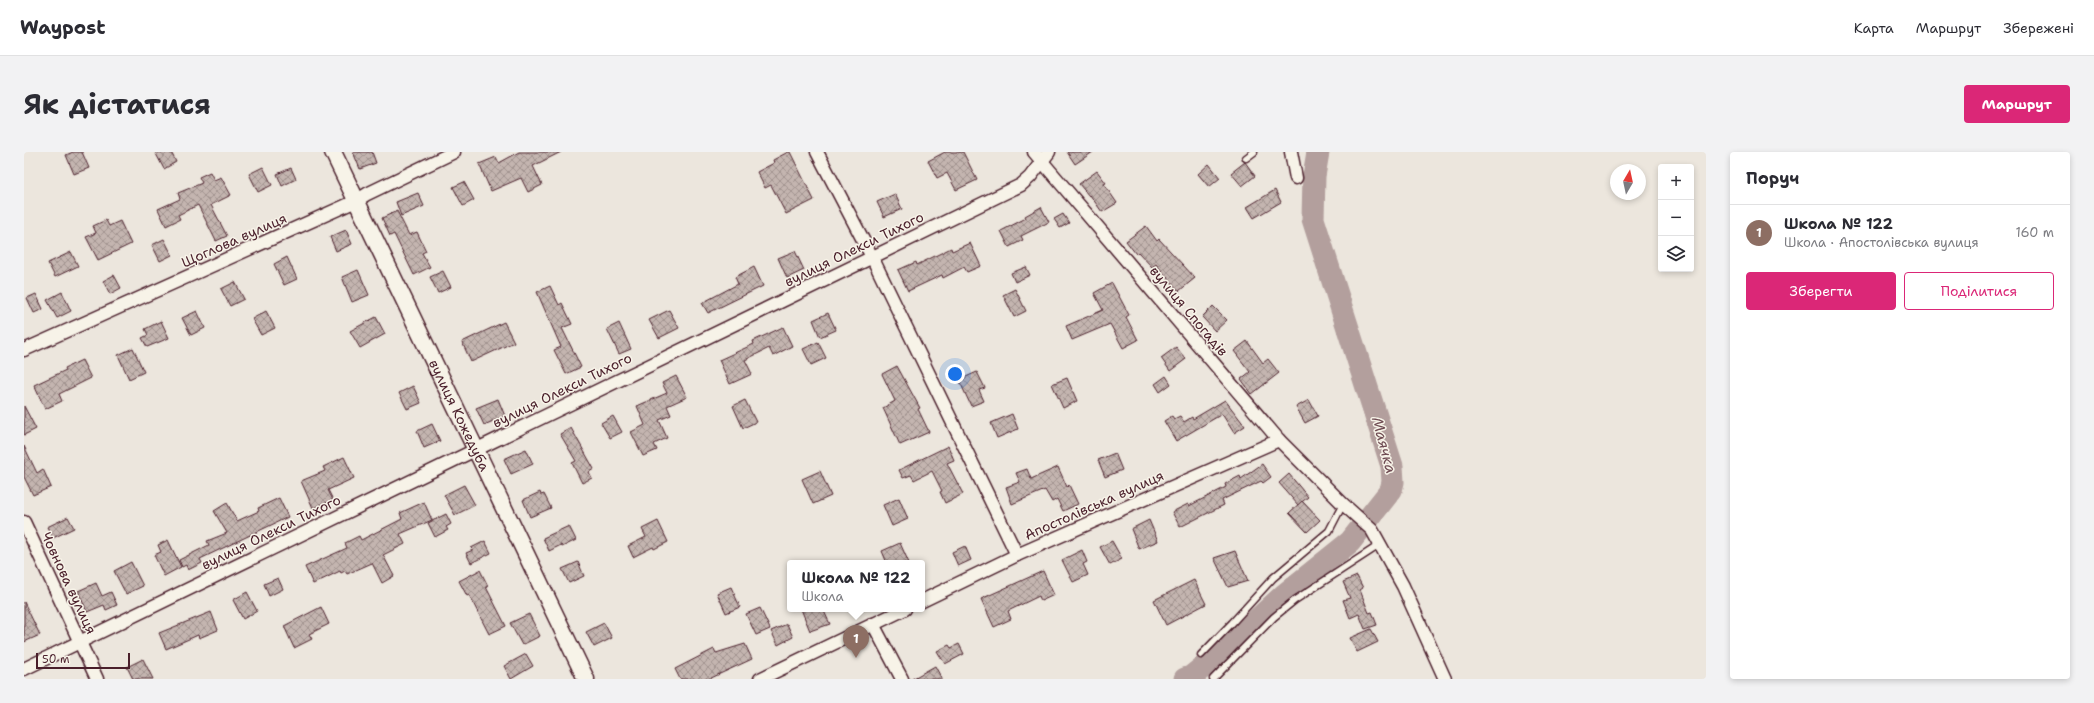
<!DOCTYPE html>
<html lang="uk">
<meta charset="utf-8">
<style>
:root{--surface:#fff;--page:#f2f2f3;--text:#2b2b33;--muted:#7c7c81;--line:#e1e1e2;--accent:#db2777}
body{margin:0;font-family:"Shantell Sans",sans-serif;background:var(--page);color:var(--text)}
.controls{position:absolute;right:12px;top:12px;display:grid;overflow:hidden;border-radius:4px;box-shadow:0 2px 6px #0003}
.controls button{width:36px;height:36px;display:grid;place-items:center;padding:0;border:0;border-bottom:1px solid var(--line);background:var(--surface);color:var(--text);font:20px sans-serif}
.compass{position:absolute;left:1586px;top:12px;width:36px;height:36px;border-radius:50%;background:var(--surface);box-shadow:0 2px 6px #0003;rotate:9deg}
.scale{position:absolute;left:12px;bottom:10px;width:94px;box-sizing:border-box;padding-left:4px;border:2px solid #4a1f2b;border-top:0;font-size:11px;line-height:14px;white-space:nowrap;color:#4a1f2b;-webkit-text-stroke:3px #f7f3e8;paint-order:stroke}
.you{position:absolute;left:931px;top:222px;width:14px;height:14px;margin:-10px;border:3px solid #fff;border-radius:50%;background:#1a73e8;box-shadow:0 0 0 6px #1a73e833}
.badge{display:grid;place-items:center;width:26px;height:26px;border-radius:50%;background:var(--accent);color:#fff;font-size:13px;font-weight:700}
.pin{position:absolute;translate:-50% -33px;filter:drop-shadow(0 1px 2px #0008)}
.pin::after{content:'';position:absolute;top:21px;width:14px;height:12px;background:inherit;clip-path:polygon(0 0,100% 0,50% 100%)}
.popup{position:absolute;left:763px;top:408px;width:138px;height:52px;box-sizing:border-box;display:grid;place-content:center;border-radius:4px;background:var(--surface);filter:drop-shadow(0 1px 3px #0005);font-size:13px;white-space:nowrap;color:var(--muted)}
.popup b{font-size:15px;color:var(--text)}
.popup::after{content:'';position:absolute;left:50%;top:100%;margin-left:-8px;border:8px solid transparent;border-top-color:var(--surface)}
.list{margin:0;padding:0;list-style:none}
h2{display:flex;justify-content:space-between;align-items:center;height:52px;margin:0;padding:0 16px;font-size:17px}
h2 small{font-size:13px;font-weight:400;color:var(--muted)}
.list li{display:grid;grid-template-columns:26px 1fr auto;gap:12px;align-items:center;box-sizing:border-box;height:56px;padding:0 16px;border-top:1px solid var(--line)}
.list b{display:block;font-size:15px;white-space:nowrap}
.list p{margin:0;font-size:13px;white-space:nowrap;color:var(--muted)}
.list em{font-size:13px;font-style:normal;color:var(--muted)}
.actions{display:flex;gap:8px;padding:12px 16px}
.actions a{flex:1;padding:9px 0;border:1px solid var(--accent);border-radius:4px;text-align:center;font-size:14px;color:var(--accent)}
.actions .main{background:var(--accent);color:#fff}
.icon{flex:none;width:22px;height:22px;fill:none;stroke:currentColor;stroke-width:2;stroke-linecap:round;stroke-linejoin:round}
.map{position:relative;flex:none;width:1682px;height:527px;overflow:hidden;border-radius:4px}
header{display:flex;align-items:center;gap:24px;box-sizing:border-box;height:56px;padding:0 20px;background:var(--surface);border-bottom:1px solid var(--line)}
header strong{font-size:19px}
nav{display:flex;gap:22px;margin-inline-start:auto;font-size:14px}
.intro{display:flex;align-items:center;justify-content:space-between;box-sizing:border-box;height:96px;padding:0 24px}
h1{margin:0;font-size:28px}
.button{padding:10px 18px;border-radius:4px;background:var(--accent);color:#fff;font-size:14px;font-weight:700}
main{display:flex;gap:24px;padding:0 24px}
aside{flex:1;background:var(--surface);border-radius:4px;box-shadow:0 2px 6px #0003}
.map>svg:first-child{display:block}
</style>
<header>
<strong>Waypost</strong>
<nav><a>Карта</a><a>Маршрут</a><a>Збережені</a></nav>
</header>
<div class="intro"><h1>Як дістатися</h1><a class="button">Маршрут</a></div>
<main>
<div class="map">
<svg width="1682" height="527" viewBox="0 0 1682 527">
<defs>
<pattern id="building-cross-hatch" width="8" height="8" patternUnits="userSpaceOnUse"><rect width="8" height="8" fill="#c4b5b0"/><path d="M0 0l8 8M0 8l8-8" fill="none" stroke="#a1938f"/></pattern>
</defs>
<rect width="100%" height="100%" fill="#ece6dd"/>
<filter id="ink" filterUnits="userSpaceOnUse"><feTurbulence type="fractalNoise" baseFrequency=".025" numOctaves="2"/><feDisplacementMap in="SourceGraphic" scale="8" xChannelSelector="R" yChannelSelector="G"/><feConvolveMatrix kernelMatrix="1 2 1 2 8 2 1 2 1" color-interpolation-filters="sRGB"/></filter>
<g filter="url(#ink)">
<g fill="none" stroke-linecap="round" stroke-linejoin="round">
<path stroke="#b39f9d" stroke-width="23" d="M1161,527L1167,525L1198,500L1260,443L1326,390L1367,338L1369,330L1368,314L1289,67L1290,24L1294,0"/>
</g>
<g fill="url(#building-cross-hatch)" stroke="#4a1f2b">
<path d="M49,0H58L65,16L50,22L42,3Z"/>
<path d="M131,0H147L152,10L140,17Z"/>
<path d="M329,0H348L352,11L336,17Z"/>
<path d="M495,0H537L509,14L518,33L504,40L497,26L467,39L455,12L472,5L475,11Z"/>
<path d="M764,0H766L790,48L762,62L747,33L741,36L733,20L750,11L749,8Z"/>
<path d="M921,0H939L953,28L932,38L923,21L913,26L904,9Z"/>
<path d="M1043,0H1069L1051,12Z"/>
<path d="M1221,10L1231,24L1218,34L1207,21Z"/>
<path d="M1185,12L1196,26L1185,35L1174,22Z"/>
<path d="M239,15L248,33L234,40L225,22Z"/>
<path d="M267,16L272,27L258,34L253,22Z"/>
<path d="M1073,19L1082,31L1080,32L1093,51L1078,60L1066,43L1065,44L1055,32Z"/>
<path d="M186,20L190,28L197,25L207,43L187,53L203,84L192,89L174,53L154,63L156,67L142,74L134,57L156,47L154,41L178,31L175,25Z"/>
<path d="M440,30L450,48L439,54L429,35Z"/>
<path d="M1251,38L1257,50L1230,66L1223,55Z"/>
<path d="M394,41L400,54L377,64L372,50Z"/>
<path d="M871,42L878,57L860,65L853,50Z"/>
<path d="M1017,55L1025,70L997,84L999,88L985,95L977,79L1002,66L1001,64Z"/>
<path d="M373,59L385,83L393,80L402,99L398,101L406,115L390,123L370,82L366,84L358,66Z"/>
<path d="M1039,62L1045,71L1036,76L1030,67Z"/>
<path d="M82,68L85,74L96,69L107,92L74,108L62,85L72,81L69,74Z"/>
<path d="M1122,74L1133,89L1135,87L1171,126L1155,139L1132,112L1128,115L1114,100L1112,102L1102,89Z"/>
<path d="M322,78L328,92L312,99L306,85Z"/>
<path d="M140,87L148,103L136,109L128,93Z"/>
<path d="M946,91L957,114L943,120L940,115L919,126L918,123L884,139L874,118L892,110L893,113L927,96L928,99Z"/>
<path d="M771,99L780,118L763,126L754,106Z"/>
<path d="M47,100L54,114L31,125L24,111Z"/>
<path d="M263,105L273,127L260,133L250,112Z"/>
<path d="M730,115L739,134L684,161L678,151L714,132L711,125Z"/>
<path d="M1002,115L1006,123L991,130L987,121Z"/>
<path d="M334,118L345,143L328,150L318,125Z"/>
<path d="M419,119L427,135L414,141L406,125Z"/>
<path d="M90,123L97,136L86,142L79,129Z"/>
<path d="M211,130L220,147L206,154L197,137Z"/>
<path d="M1088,131L1105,163L1102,165L1114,188L1099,196L1086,172L1048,188L1042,174L1079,158L1070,141Z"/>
<path d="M526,134L535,153L538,151L548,172L538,176L557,215L542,222L530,198L537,195L513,140Z"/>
<path d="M991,137L1002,159L990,165L979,143Z"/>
<path d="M38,140L47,159L33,166L23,148Z"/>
<path d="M12,142L19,157L10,161L3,146Z"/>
<path d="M1189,154L1203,168L1191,179L1178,165Z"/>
<path d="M645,158L655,176L635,186L625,168Z"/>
<path d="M173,159L181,176L167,183L158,166Z"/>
<path d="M242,159L251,176L237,183L228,167Z"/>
<path d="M804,161L812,178L796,185L789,168Z"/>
<path d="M352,165L361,182L336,196L326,179Z"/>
<path d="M137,169L145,186L123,195L118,186L124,183L121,177Z"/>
<path d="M480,170L490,190L447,210L438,190Z"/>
<path d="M595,171L607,197L595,202L583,177Z"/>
<path d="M759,175L768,194L749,204L745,196L721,208L728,222L706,232L695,208L730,192L729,189Z"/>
<path d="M1223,189L1239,211L1244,207L1255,221L1228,242L1217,227L1226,220L1210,199Z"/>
<path d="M794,190L802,206L787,213L779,197Z"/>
<path d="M1152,195L1162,207L1146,219L1137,206Z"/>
<path d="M109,196L120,220L105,227L94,203Z"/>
<path d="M58,208L67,226L35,242L38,249L21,257L10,233L42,218L41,216Z"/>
<path d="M873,214L896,256L894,257L905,280L876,293L859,256L871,249L858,222Z"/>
<path d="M953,220L961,236L955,238L960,249L947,254L935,228Z"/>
<path d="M652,224L663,245L643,254L647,263L635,268L643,286L630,292L633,298L619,304L607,280L621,273L613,254L643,241L638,231Z"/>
<path d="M1142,224L1147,232L1136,240L1131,232Z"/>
<path d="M1043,226L1053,249L1039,256L1028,232Z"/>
<path d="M389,234L397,251L383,257L375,241Z"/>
<path d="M474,247L481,264L460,273L452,256Z"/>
<path d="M721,248L732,270L719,276L709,254Z"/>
<path d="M1201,248L1221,274L1210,281L1198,262L1152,289L1140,269L1148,264L1150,267L1156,264L1160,270L1168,265L1169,267Z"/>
<path d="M1285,248L1294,264L1281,271L1272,255Z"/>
<path d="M0,254L12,277L0,283Z"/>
<path d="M988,262L994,277L973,286L967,271Z"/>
<path d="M589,264L598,280L586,286L577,271Z"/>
<path d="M408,272L416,289L400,296L393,279Z"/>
<path d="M547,276L570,317L565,320L568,326L558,331L548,311L552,309L536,282Z"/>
<path d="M0,294L13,321L19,317L27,335L9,343L0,325Z"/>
<path d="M924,294L930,308L923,311L939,342L921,351L916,340L918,339L908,319L890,328L887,323L879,326L875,318Z"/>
<path d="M502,297L509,312L487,322L480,307Z"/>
<path d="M1091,301L1098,318L1081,325L1074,308Z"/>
<path d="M320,305L330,326L304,338L309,348L289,356L277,329L301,319L299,315Z"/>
<path d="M1238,312L1247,325L1239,331L1237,329L1198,348L1200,353L1156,375L1148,360L1164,352L1165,354L1202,335L1201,332L1216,324L1217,327Z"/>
<path d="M1034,315L1043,335L1045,333L1054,352L1039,359L1033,347L1028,350L1021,338L988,352L982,335L996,330L992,321L1003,317L1007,327Z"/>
<path d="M796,319L807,344L789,352L778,327Z"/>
<path d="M1265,322L1284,345L1274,353L1255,331Z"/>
<path d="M440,333L451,353L431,363L420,343Z"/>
<path d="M516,340L517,343L520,342L527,356L506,365L499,348Z"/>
<path d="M255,346L264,365L176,407L178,411L164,418L162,413L158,415L155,408L185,393L183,389L203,381L190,359L203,351L213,369L235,359L234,356Z"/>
<path d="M875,346L884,367L868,374L859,353Z"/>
<path d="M1278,349L1296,368L1283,380L1265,361Z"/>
<path d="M400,350L408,368L376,382L381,392L359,403L370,424L358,431L348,411L323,422L321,419L317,421L316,419L289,432L281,415L323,396L321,391L335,384L337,388L378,367L376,361Z"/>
<path d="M422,362L427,372L422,375L424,378L411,385L404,371Z"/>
<path d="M44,365L50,376L29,386L23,375Z"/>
<path d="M1125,368L1134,389L1115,397L1107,377Z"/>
<path d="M634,369L644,390L630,397L629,395L609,405L604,394L622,385L618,377Z"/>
<path d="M545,374L552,388L538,395L537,393L525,399L519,386Z"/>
<path d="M144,388L157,415L140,424L130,403L137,400L134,393Z"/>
<path d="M461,389L467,401L447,411L442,401L449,398L447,396Z"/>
<path d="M1088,389L1098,407L1086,413L1076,395Z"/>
<path d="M876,391L885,411H863L858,399Z"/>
<path d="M941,394L947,408L934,414L928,400Z"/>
<path d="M1058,398L1063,410L1059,412L1064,423L1049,430L1038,408Z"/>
<path d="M1211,399L1224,429L1204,435L1190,406Z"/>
<path d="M107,410L119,434L102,442L90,419Z"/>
<path d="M554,410L560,424L545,431L538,417Z"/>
<path d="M456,418L464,434L462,435L482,474L465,482L445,443L443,444L435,429Z"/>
<path d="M1019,419L1030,443L1017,449L1015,444L984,459L987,467L970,475L957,447Z"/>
<path d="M1333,424L1339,436L1336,438L1345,461L1348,460L1353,473L1341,477L1335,462L1326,466L1319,448L1326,446L1319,430Z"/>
<path d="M254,426L259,437L245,444L240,432Z"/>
<path d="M1170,428L1182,452L1142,473L1130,448Z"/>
<path d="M72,431L78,444L87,440L93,453L82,458L80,453L63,460L54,439Z"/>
<path d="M707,435L716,455L702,461L693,441Z"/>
<path d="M223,440L233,459L219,467L209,448Z"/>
<path d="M0,450L16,483L0,490Z"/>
<path d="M297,455L305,472L285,482L288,487L270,496L260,474Z"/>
<path d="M736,456L746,477L732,483L722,462Z"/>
<path d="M777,457H799L806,472L786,479Z"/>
<path d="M187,460L194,478L175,486L174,483L142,497L135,481Z"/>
<path d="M505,462L516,484L498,493L486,471Z"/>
<path d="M580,471L588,486L570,495L562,480Z"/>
<path d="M763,472L769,485L754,493L747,479Z"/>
<path d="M1347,477L1354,490L1333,500L1326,486Z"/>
<path d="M721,492L728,507L685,527H656L651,517L690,497L692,501Z"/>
<path d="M935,492L940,502L921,512L913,499L925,493L927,496Z"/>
<path d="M502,502L509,514L487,527L480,514Z"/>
<path d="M119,507L129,527H109L103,515Z"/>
<path d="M911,514L918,527H888Z"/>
</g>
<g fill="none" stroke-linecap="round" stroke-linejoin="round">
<g stroke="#4a1f2b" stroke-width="9">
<g id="service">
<path d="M1222,6L1230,0"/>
<path d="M1177,503L1208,471L1249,426L1305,379L1319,352"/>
<path d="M1189,527L1250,465L1271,448L1357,392"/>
</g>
</g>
<g stroke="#4a1f2b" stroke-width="15">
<g id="minor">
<path d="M793,0L848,105L993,403"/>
<path d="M1010,0L1255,288L1319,352L1348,378L1379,434L1421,527"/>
<path d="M1267,0L1272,26"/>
<path d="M0,198L332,49L343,42L430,0"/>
<path d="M0,370L73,527"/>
<path d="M898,449L993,403L1255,288"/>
<path d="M849,472L878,527"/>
<path d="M0,517L997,33L1006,25L1025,0"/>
<path d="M736,527L881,457"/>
</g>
</g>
<g stroke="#4a1f2b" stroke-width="19">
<g id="tertiary">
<path id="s1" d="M309,0L562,527"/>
</g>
</g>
<use href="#service" stroke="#f7f3e8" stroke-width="6"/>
<use href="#minor" stroke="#f7f3e8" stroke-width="12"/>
<use href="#tertiary" stroke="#f7f3e8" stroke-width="16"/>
</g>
</g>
<g text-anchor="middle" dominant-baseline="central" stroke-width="3" stroke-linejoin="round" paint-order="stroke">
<g font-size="14" fill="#4a1f2b" stroke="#f7f3e8">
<text transform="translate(210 88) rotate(-24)">Щоглова вулиця</text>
<text transform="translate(830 97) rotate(-26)">вулиця Олекси Тихого</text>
<text transform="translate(1165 159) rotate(50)">вулиця Спогадів</text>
<text transform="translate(538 238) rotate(-26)">вулиця Олекси Тихого</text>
<text stroke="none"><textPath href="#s1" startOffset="292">вулиця Кожедуба</textPath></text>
<text transform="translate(1070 353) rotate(-24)">Апостолівська вулиця</text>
<text transform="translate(247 380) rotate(-26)">вулиця Олекси Тихого</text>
<text transform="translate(45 431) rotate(65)">Човнова вулиця</text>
</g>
<g font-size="15" font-style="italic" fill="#6f4c53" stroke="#f7f3e8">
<text transform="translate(1360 293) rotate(75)">Маячка</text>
</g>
</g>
</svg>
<div class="controls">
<button>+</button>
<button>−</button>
<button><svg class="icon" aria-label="layers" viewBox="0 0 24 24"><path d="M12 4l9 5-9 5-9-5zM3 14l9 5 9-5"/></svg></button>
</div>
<svg class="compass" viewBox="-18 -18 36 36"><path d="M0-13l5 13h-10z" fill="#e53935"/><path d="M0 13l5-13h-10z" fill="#7c7c81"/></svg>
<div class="scale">50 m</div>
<div class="you"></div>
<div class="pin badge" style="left:832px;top:506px;background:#8d6e63">1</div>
<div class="popup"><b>Школа № 122</b>Школа</div>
</div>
<aside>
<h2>Поруч<small></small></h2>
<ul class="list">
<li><span class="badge" style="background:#8d6e63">1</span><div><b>Школа № 122</b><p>Школа · Апостолівська вулиця</p></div><em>160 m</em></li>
</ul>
<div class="actions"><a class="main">Зберегти</a><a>Поділитися</a></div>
</aside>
</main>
